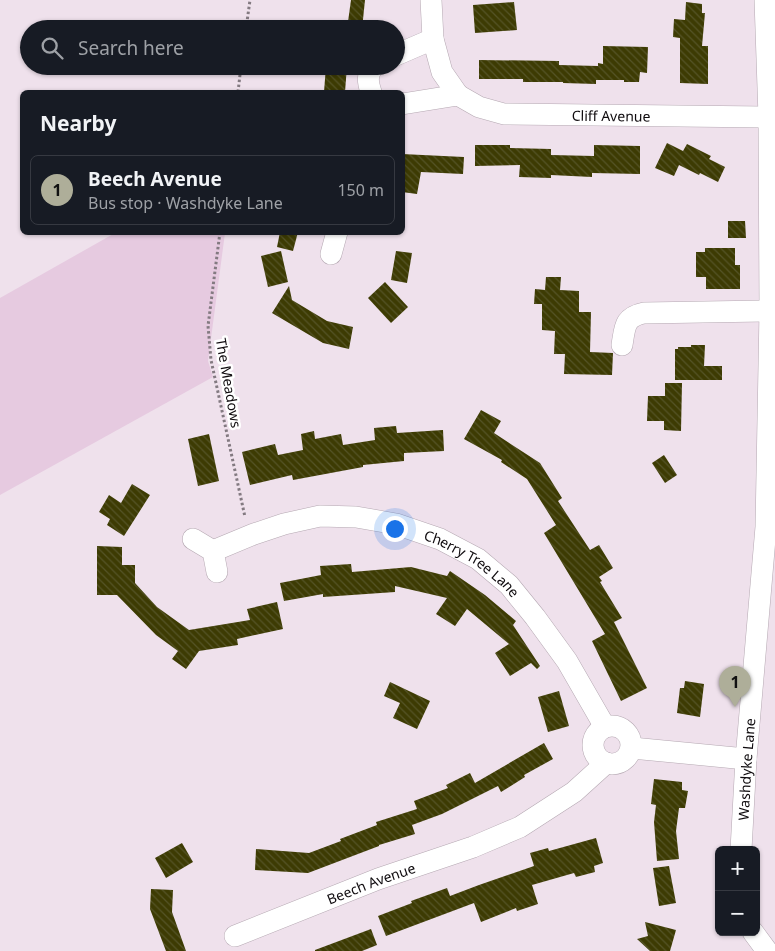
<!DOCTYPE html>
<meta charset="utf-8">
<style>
:root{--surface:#171b24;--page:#20242c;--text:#f1f3f6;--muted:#9ea1a6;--line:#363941;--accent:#aeae99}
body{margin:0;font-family:"Noto Sans",sans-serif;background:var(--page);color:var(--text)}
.controls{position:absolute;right:15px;bottom:15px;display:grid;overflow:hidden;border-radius:8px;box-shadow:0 1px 4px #0004}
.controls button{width:45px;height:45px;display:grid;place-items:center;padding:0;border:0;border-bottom:1px solid var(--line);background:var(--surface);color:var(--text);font:25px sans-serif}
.you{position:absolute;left:394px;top:528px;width:18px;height:18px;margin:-12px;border:4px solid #fff;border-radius:50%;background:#1a73e8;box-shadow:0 0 0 8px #1a73e833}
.badge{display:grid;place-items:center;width:32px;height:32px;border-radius:50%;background:var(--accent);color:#111;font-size:16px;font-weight:700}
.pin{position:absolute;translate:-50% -41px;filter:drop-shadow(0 1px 2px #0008)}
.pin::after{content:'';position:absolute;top:26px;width:18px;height:15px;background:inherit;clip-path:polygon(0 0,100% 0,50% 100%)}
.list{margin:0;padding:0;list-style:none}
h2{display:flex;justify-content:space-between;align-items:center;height:65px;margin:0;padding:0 20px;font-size:21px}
h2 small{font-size:16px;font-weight:400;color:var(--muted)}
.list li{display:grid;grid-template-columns:32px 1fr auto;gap:15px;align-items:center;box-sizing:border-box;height:70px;margin:0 10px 10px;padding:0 10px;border:1px solid var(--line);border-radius:8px}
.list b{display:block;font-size:19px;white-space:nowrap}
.list p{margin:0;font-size:16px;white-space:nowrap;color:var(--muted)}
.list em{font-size:16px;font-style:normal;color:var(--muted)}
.icon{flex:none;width:28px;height:28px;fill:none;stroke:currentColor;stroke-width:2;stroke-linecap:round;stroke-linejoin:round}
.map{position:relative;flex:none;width:775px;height:951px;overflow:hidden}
.search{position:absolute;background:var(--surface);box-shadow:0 1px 4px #0004;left:20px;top:20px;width:385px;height:55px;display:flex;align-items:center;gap:12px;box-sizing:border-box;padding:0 18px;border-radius:28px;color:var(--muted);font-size:19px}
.panel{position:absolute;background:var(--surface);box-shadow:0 1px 4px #0004;left:20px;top:90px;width:385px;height:145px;border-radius:8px}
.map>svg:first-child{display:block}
</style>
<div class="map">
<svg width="775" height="951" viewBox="0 0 775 951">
<defs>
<pattern id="building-back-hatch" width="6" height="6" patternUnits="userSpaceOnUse" patternTransform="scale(1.25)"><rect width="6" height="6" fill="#3d3b03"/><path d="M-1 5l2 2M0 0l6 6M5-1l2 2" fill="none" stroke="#555427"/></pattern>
</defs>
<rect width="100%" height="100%" fill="#efe1ec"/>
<path fill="#e6cae0" d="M115,233H225L208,361L213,377L0,495V298Z"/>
<g fill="url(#building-back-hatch)">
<path d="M351,0H365L362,29H347Z"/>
<path d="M514,2L517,30L475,33L473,5Z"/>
<path d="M686,2L702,4V13H705L702,46H708V84L680,83V38L673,37L674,19L685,20Z"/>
<path d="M603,46L648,47L647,73L640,72L639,82H624V80H596V84L563,83V82H523V79H479V60L559,61V65L598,66V63L603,64Z"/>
<path d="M326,66H347L345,92H324Z"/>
<path d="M667,143L683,151L687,144L711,156L709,159L725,167L718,182L700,173L699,175L679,165L674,176L655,168Z"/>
<path d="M475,145H510V148L551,149V155L594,156V145L640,146V174L592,173V177L551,175V178L519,177L520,165L475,166Z"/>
<path d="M402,154L464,157L463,174L421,172L417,194L402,192Z"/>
<path d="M728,221H745L746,238H728Z"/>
<path d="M280,232H298L293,251L277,247Z"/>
<path d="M705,248H735V265H740V289H706V277H696V252H705Z"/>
<path d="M281,251L288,282L268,287L261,256Z"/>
<path d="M396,251L412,253L407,283L391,280Z"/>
<path d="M546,277H561L560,290L579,291V312H591L590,352L613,353L612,375L564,374L565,354H554L555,331L542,330V304H534L535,289L545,290Z"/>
<path d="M385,282L408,307L391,323L368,298Z"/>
<path d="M289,286L292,300L327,321L353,327L349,349L323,343L272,313Z"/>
<path d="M691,345H705L704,366H722V380H675V349H678V347H691Z"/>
<path d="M665,383H682L681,431L664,430V421H647L648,396H665Z"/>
<path d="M481,410L501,421L494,433L540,463L562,498L558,501L590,550L599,545L613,568L599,577L602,581L600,582L622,618L614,622L647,688L621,701L592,641L605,634L544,533L556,525L527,479L501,462L502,460L464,439Z"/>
<path d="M396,426L397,433L443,430L444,451L404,453V461L363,465V467L293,480L292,475L250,485L242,452L275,444L278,455L303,450L301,434L314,431L315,439L341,434L343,445L375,440L374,428Z"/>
<path d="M209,434L219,481L198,486L188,439Z"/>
<path d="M664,455L677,475L665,483L652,463Z"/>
<path d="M132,484L150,495L124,536L107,525L110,519L99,512L109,495L121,503Z"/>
<path d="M97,546L122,547V565H135V583L157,607L189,630L250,620L247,609L277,602L283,629L237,639L238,645L199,651L186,669L172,659L178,651L156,635L117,595H97Z"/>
<path d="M351,564L352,572L411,567L447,576L450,571L485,595L516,621L513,625L540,666L537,669L531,663L510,676L495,653L509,644L467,609L455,626L436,614L447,598L395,586V592L323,597V594L284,601L280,583L321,575L320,566Z"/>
<path d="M685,681L704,684L700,717L677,713L680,688H684Z"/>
<path d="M390,682L430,701L417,729L393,718L400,703L384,696Z"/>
<path d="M559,691L569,726L548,732L538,697Z"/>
<path d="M544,743L553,759L524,775L525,777L501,792L498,786L442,814L412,825L415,834L379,845V846L308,873L255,870L256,849L309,853L341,841L340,839L377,825L376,822L417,809L414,801L448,788L446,785L470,773L475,783Z"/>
<path d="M654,779L682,782V790L688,791L685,808H679L676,831L679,859L657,861L654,822L656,805L651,804Z"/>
<path d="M596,838L603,863L594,866L595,872L576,877L574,873L532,885L538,904L517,911L516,908L481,922L474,903L386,936L378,916L412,903L411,901L447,888L450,896L479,885L534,866L530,853L548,848L549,851Z"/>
<path d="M182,843L193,862L166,878L155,858Z"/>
<path d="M669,866L676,903L659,906L653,868Z"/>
<path d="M151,889L173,890L172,912L186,951H166L150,909Z"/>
<path d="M645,922L676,930L670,951H650L637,939L648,936Z"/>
<path d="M371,929L377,945L362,951H315V950Z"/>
</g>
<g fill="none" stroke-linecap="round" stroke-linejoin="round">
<g stroke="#b5a8b2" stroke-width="22">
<g id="minor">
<path d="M431,0L433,39"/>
<path d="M396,55L433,39L442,72L458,95"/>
<path d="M371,92C368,83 366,74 374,66"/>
<path id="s1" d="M402,104L458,95L479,107L504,114L769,117"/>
<path d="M331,254L337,232"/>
<path d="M622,345C625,327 624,317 644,313L770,311"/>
<path d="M193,539L213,551L217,572"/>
<path id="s2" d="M213,551L254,534L284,524L320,516L356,517L396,524L440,539L478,559L509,585L535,617L567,661L605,727"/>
<circle cx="612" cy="745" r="19"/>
<path d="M632,748L746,759"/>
<path id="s3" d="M741,850L746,759L766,527L770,311L769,117L765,0"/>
<path d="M753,932L767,951"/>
<path id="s4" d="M235,936L378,879L473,847L520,827L574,792L606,763"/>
</g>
</g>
<g stroke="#837a81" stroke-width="3" stroke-dasharray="2.5 2.5" stroke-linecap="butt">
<path d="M246,29L250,0"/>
<path d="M238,92L241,66"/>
<path d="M220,232L208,326L211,360L245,517"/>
</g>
<use href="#minor" stroke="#fff" stroke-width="21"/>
</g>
<g text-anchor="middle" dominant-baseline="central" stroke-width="5" stroke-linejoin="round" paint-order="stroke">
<g font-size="14" fill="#0f0b0e" stroke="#fff">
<text stroke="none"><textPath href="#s1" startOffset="214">Cliff Avenue</textPath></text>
<text transform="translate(229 383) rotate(80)">The Meadows</text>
<text stroke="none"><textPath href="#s2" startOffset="276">Cherry Tree Lane</textPath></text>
<text stroke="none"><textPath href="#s3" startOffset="81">Washdyke Lane</textPath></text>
<text stroke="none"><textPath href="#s4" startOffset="146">Beech Avenue</textPath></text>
</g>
</g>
</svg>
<div class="controls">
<button>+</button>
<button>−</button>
</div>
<div class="you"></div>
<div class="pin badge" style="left:735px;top:707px">1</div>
<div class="search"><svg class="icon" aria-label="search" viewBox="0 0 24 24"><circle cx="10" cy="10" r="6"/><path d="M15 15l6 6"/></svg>Search here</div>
<section class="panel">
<h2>Nearby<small></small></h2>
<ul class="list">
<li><span class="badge">1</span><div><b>Beech Avenue</b><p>Bus stop · Washdyke Lane</p></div><em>150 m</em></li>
</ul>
</section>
</div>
